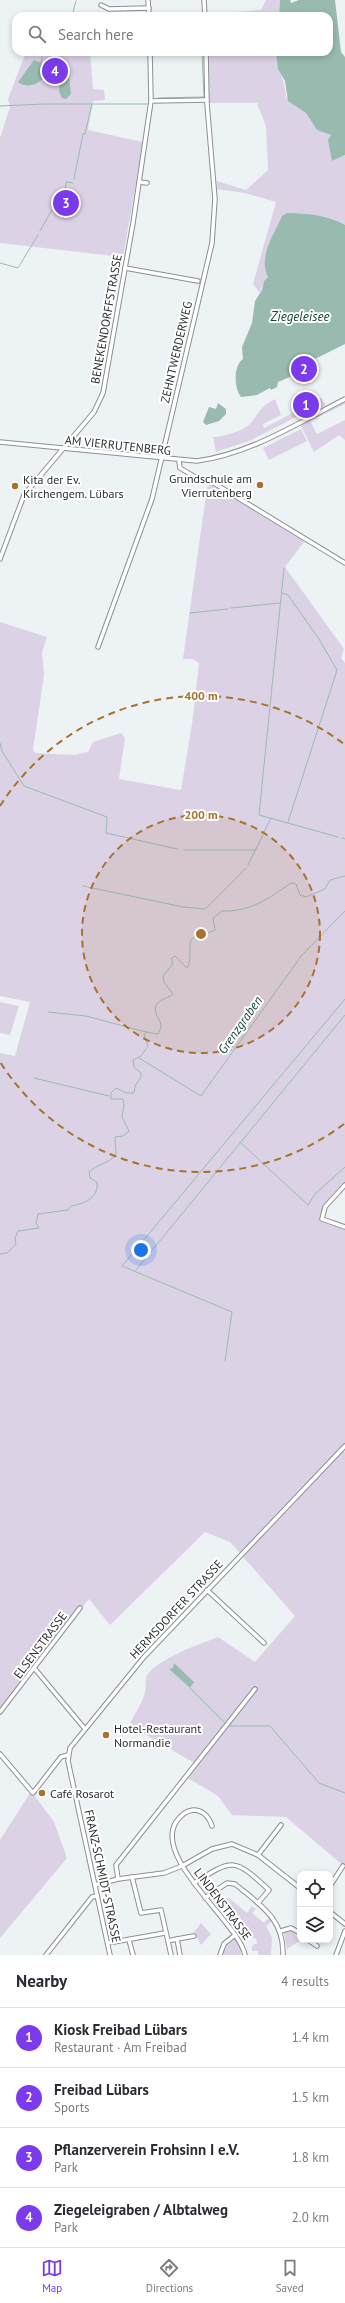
<!DOCTYPE html>
<meta charset="utf-8">
<style>
:root{--surface:#fff;--page:#f2f2f3;--text:#2b2b33;--muted:#7c7c81;--line:#e1e1e2;--accent:#7c3aed}
body{margin:0;font-family:"PT Sans",sans-serif;background:var(--page);color:var(--text)}
.controls{position:absolute;right:12px;bottom:12px;display:grid;overflow:hidden;border-radius:8px;box-shadow:0 2px 6px #0003}
.controls button{width:36px;height:36px;display:grid;place-items:center;padding:0;border:0;border-bottom:1px solid var(--line);background:var(--surface);color:var(--text);font:20px sans-serif}
.you{position:absolute;left:141px;top:1250px;width:14px;height:14px;margin:-10px;border:3px solid #fff;border-radius:50%;background:#1a73e8;box-shadow:0 0 0 6px #1a73e833}
.badge{display:grid;place-items:center;width:26px;height:26px;border-radius:50%;background:var(--accent);color:#fff;font-size:13px;font-weight:700}
.pin{position:absolute;translate:-50% -50%;border:2px solid #fff;box-shadow:0 1px 4px #0006}
.list{margin:0;padding:0;list-style:none}
h2{display:flex;justify-content:space-between;align-items:center;height:52px;margin:0;padding:0 16px;font-size:17px}
h2 small{font-size:13px;font-weight:400;color:var(--muted)}
.list li{display:grid;grid-template-columns:26px 1fr auto;gap:12px;align-items:center;box-sizing:border-box;height:60px;padding:0 16px;border-top:1px solid var(--line)}
.list b{display:block;font-size:15px;white-space:nowrap}
.list p{margin:0;font-size:13px;white-space:nowrap;color:var(--muted)}
.list em{font-size:13px;font-style:normal;color:var(--muted)}
.icon{flex:none;width:22px;height:22px;fill:none;stroke:currentColor;stroke-width:2;stroke-linecap:round;stroke-linejoin:round}
.map{position:relative;flex:none;width:345px;height:1955px;overflow:hidden}
.search{position:absolute;background:var(--surface);box-shadow:0 2px 6px #0003;left:12px;right:12px;top:12px;height:44px;display:flex;align-items:center;gap:10px;box-sizing:border-box;padding:0 14px;border-radius:12px;color:var(--muted);font-size:15px}
.sheet{height:292px;background:var(--surface)}
nav{display:flex;justify-content:space-around;align-items:center;box-sizing:border-box;height:56px;border-top:1px solid var(--line);background:var(--surface);font-size:11px;color:var(--muted)}
nav a{display:grid;justify-items:center;gap:2px}
nav .on{color:var(--accent)}
.map>svg:first-child{display:block}
</style>
<div class="map">
<svg width="345" height="1955" viewBox="0 0 345 1955">
<rect width="100%" height="100%" fill="#edf2f5"/>
<g fill="#dcd2e6">
<path d="M266,0H280L279,16H207L208,14L261,10Z"/>
<path d="M26,52H90L93,89L104,90L105,100L93,101L88,130L143,142L123,257L0,243V138L10,107L8,99Z"/>
<path d="M208,52H276C278,68 285,81 286,97L306,113L317,130L331,135L329,140L332,161L345,155V225C324,213 305,214 282,216L268,245V277L264,281L260,293L253,284L276,202L245,193L217,189V181L246,190L268,170L266,126L257,103H209Z"/>
<path d="M321,398L326,405L313,412L312,409L249,441L216,452L213,437C219,438 241,431 246,427C258,418 257,408 275,399L281,415L263,424L264,428Z"/>
<path d="M345,401V404L310,421L317,434L345,420V440L339,435L314,452L301,426L302,423Z"/>
<path d="M301,429L307,441L269,460L263,448Z"/>
<path d="M211,484L305,541L285,567L344,649L341,658L345,663V1184L324,1207L321,1218L345,1227V1446L343,1449L345,1453V1867L286,1817L232,1815L218,1796L186,1777L196,1764L129,1725C134,1715 143,1702 145,1692C147,1685 144,1680 148,1674C160,1658 200,1644 218,1637L255,1662L295,1616L230,1542L205,1532L110,1625L89,1599L0,1710V1053L15,1056L30,1002L0,996V622L47,637L42,652L44,675L33,750L35,753L75,755L88,752L93,742L121,733L125,738L119,779L181,790L192,724L199,663L193,659H183L207,488Z"/>
<path d="M0,1002L19,1006L10,1035L0,1033Z"/>
<path d="M30,1793L34,1795L54,1822L67,1858L0,1938V1840Z"/>
<path d="M228,1897L247,1913L252,1906L256,1909L252,1913L264,1923L269,1918L272,1921L266,1926L272,1938L271,1955H258V1951H252V1946L257,1943L256,1938L253,1939V1934L248,1927L245,1929L243,1927L245,1924L225,1901Z"/>
<path d="M201,1923L211,1934L201,1945L194,1932Z"/>
<path d="M290,1930L301,1940L287,1949L284,1933Z"/>
<path d="M235,1939L240,1946L241,1955H222L227,1946Z"/>
</g>
<g fill="#99bbaf">
<path d="M280,0H290L291,3L299,0H335L341,52L345,57V155L332,161L328,140L331,135L317,130L306,113L288,101L285,81L278,69L276,52H313L318,56L328,55L331,49L329,16H279Z"/>
<path d="M34,60L46,65L49,69C45,81 30,91 18,82Z"/>
<path d="M69,76L71,94L66,99L62,98L59,91L60,82Z"/>
<path d="M287,213C308,214 326,214 345,225V344L305,364L292,376L278,382L277,387L271,390L270,388L257,395L241,397C234,388 233,366 243,359L242,347L252,323L255,301L262,290L264,281L268,277C258,257 274,234 282,216Z"/>
<path d="M218,403L226,409V414L219,421L206,425L203,422L209,407L216,409Z"/>
<path d="M174,1663L194,1682L190,1688L169,1669L173,1668Z"/>
</g>
<g fill="none" stroke-linecap="round" stroke-linejoin="round">
<g stroke="#99bbaf" stroke-width="1">
<path d="M72,16L76,1"/>
<path d="M41,63L43,52"/>
<path d="M46,65L58,52"/>
<path d="M48,68L66,72L69,75"/>
<path d="M158,98L204,97L202,52"/>
<path d="M0,106L44,104H147"/>
<path d="M74,179L83,134H85L92,104"/>
<path d="M64,205L66,182L73,183"/>
<path d="M40,231L53,208H56"/>
<path d="M0,263L18,268L38,235"/>
<path d="M284,568L259,815L338,837"/>
<path d="M282,593L288,595L319,639L337,670L288,822"/>
<path d="M231,608L280,603"/>
<path d="M190,613L228,609"/>
<path d="M0,743L2,751L24,786L107,817L106,833L177,849"/>
<path d="M264,832L271,818"/>
<path d="M342,838L345,839"/>
<path d="M184,850H255"/>
<path d="M248,865L263,835"/>
<path d="M83,886L183,907L205,909L246,868"/>
<path d="M48,1012L86,1016L146,1032"/>
<path d="M139,1058L201,1096L302,955L345,911"/>
<path d="M34,1078L109,1096"/>
<path d="M240,1142L308,1205L315,1194L345,1167"/>
<path d="M0,1254L7,1253L16,1244L15,1238L18,1231L39,1228L36,1223L38,1214L68,1210L71,1206C84,1204 99,1198 97,1182L90,1178L89,1172C97,1164 108,1164 116,1155L115,1137L123,1136L129,1131L122,1117L124,1105L123,1099H111V1093L116,1088L126,1093H134L135,1086L141,1077V1073L134,1067L133,1060L141,1056L148,1046L144,1035L146,1032L158,1034L161,1028C162,1019 151,1012 157,1004C161,998 170,998 173,994L164,982L163,976L173,964L171,959L175,956L187,968C193,959 187,941 193,938C200,934 208,934 215,930L213,918L222,911C250,912 268,899 291,883L296,884L300,895L306,897L325,889L330,880L345,876"/>
<path d="M136,1270L345,1015"/>
<path d="M225,1361L232,1312L122,1266L345,999"/>
<path d="M190,1688L225,1723"/>
<path d="M228,1726H270L319,1783L345,1793"/>
</g>
<g stroke="#8c9093" stroke-width="5.5">
<g id="minor">
<path d="M148,0L149,16"/>
<path d="M204,0L205,16"/>
<path d="M101,5L109,9L149,8"/>
<path d="M151,101L207,100"/>
<path d="M139,182L147,183"/>
<path d="M125,268L198,281"/>
<path d="M0,442L197,461C250,454 298,423 345,399"/>
<path d="M179,461L180,468L202,481L212,482L345,563"/>
<path d="M0,559L24,495L94,412L103,393L133,223L151,101L150,52"/>
<path d="M98,647L152,499L212,243L215,199L207,104L206,52"/>
<path d="M345,1185L325,1207L322,1219L345,1227"/>
<path d="M207,1590L264,1643"/>
<path d="M35,1669L85,1729"/>
<path d="M0,1712L80,1608"/>
<path d="M0,1754L33,1793L61,1757L68,1755"/>
<path d="M212,1826C209,1817 203,1810 193,1810C185,1811 180,1816 176,1822C153,1859 239,1923 245,1955"/>
<path d="M258,1855L281,1825"/>
<path d="M132,1877L141,1913L161,1910L168,1941"/>
<path d="M118,1879L116,1865L255,1689"/>
<path d="M194,1883C234,1858 234,1858 269,1890L258,1903"/>
<path d="M95,1885L118,1879L164,1873L182,1866L212,1849L232,1844L258,1855L300,1888"/>
<path d="M330,1886L343,1866"/>
<path d="M205,1898L227,1883L235,1884C260,1905 284,1918 283,1955"/>
<path d="M330,1912L345,1924"/>
<path d="M281,1931L291,1928L300,1933"/>
<path d="M177,1939L194,1936"/>
<path d="M129,1940L133,1955"/>
<path d="M308,1940L317,1946"/>
<path d="M108,1943L165,1933"/>
<path d="M46,1955L92,1897L97,1896"/>
<path d="M110,1955L68,1761L70,1748L144,1657L345,1446"/>
<path d="M171,1955L168,1941L177,1939L180,1955"/>
<path d="M220,1955L224,1944L235,1935"/>
<path d="M336,1955L345,1931"/>
</g>
</g>
<use href="#minor" stroke="#fff" stroke-width="3.5"/>
</g>
<circle cx="201" cy="934" r="119" fill="#a8722d" fill-opacity=".12"/>
<g fill="none" stroke="#a8722d" stroke-width="2" stroke-dasharray="7 5">
<circle cx="201" cy="934" r="119"/>
<path d="M344 1124A238 238 0 0 1 0 1062M0 806A238 238 0 0 1 344 744"/>
</g>
<g fill="#a8722d" stroke="#fff" stroke-width="1.5">
<circle cx="260" cy="485" r="4"/>
<circle cx="15" cy="486" r="4"/>
<circle cx="106" cy="1735" r="4"/>
<circle cx="42" cy="1793" r="4"/>
</g>
<g text-anchor="middle" dominant-baseline="central" stroke-width="4" stroke-linejoin="round" paint-order="stroke">
<g font-size="12" fill="#2d2f30" stroke="#fff">
<text transform="translate(106 319) rotate(-80)">BENEKENDORFFSTRASSE</text>
<text transform="translate(176 352) rotate(-77)">ZEHNTWERDERWEG</text>
<text transform="translate(118 445) rotate(6)">AM VIERRUTENBERG</text>
<text transform="translate(176 1609) rotate(-47)">HERMSDORFER STRASSE</text>
<text transform="translate(40 1645) rotate(-53)">ELSENSTRASSE</text>
<text transform="translate(103 1876) rotate(78)">FRANZ-SCHMIDT-STRASSE</text>
<text transform="translate(223 1904) rotate(53)">LINDENSTRASSE</text>
</g>
<g font-size="12" fill="#2d2f30" stroke="#fff" text-anchor="start">
<text x="252" y="478" text-anchor="end">Grundschule am<tspan x="252" dy="14">Vierrutenberg</tspan></text>
<text x="23" y="479">Kita der Ev.<tspan x="23" dy="14">Kirchengem. Lübars</tspan></text>
<text x="114" y="1728">Hotel-Restaurant<tspan x="114" dy="14">Normandie</tspan></text>
<text x="50" y="1793">Café Rosarot</text>
</g>
<g font-size="13" font-style="italic" fill="#164639" stroke="#fff">
<text x="300" y="316">Ziegeleisee</text>
<text transform="translate(240 1025) rotate(-55)">Grenzgraben</text>
</g>
</g>
<circle cx="201" cy="934" r="6" fill="#a8722d" stroke="#fff" stroke-width="2"/>
<g font-size="12" text-anchor="middle" font-weight="bold" fill="#a8722d" stroke="#fff" stroke-width="4" stroke-linejoin="round" paint-order="stroke">
<text x="201" y="700">400 m</text>
<text x="201" y="819">200 m</text>
</g>
</svg>
<div class="controls">
<button><svg class="icon" aria-label="locate" viewBox="0 0 24 24"><circle cx="12" cy="12" r="6"/><path d="M12 2v4M12 18v4M2 12h4M18 12h4"/></svg></button>
<button><svg class="icon" aria-label="layers" viewBox="0 0 24 24"><path d="M12 4l9 5-9 5-9-5zM3 14l9 5 9-5"/></svg></button>
</div>
<div class="you"></div>
<div class="pin badge" style="left:306px;top:405px">1</div>
<div class="pin badge" style="left:304px;top:369px">2</div>
<div class="pin badge" style="left:66px;top:203px">3</div>
<div class="pin badge" style="left:55px;top:71px">4</div>
<div class="search"><svg class="icon" aria-label="search" viewBox="0 0 24 24"><circle cx="10" cy="10" r="6"/><path d="M15 15l6 6"/></svg>Search here</div>
</div>
<section class="sheet">
<h2>Nearby<small>4 results</small></h2>
<ul class="list">
<li><span class="badge">1</span><div><b>Kiosk Freibad Lübars</b><p>Restaurant · Am Freibad</p></div><em>1.4 km</em></li>
<li><span class="badge">2</span><div><b>Freibad Lübars</b><p>Sports</p></div><em>1.5 km</em></li>
<li><span class="badge">3</span><div><b>Pflanzerverein Frohsinn I e.V.</b><p>Park</p></div><em>1.8 km</em></li>
<li><span class="badge">4</span><div><b>Ziegeleigraben / Albtalweg</b><p>Park</p></div><em>2.0 km</em></li>
</ul>
</section>
<nav>
<a class="on"><svg class="icon" aria-label="map" viewBox="0 0 24 24"><path d="M3 6l6-2 6 2 6-2v14l-6 2-6-2-6 2zM9 4v14M15 6v14"/></svg>Map</a>
<a><svg class="icon" aria-label="directions" viewBox="0 0 24 24"><path d="M12 3l9 9-9 9-9-9zM9 14v-3h6M13 9l2 2-2 2"/></svg>Directions</a>
<a><svg class="icon" aria-label="saved" viewBox="0 0 24 24"><path d="M7 4h10v16l-5-4-5 4z"/></svg>Saved</a>
</nav>
